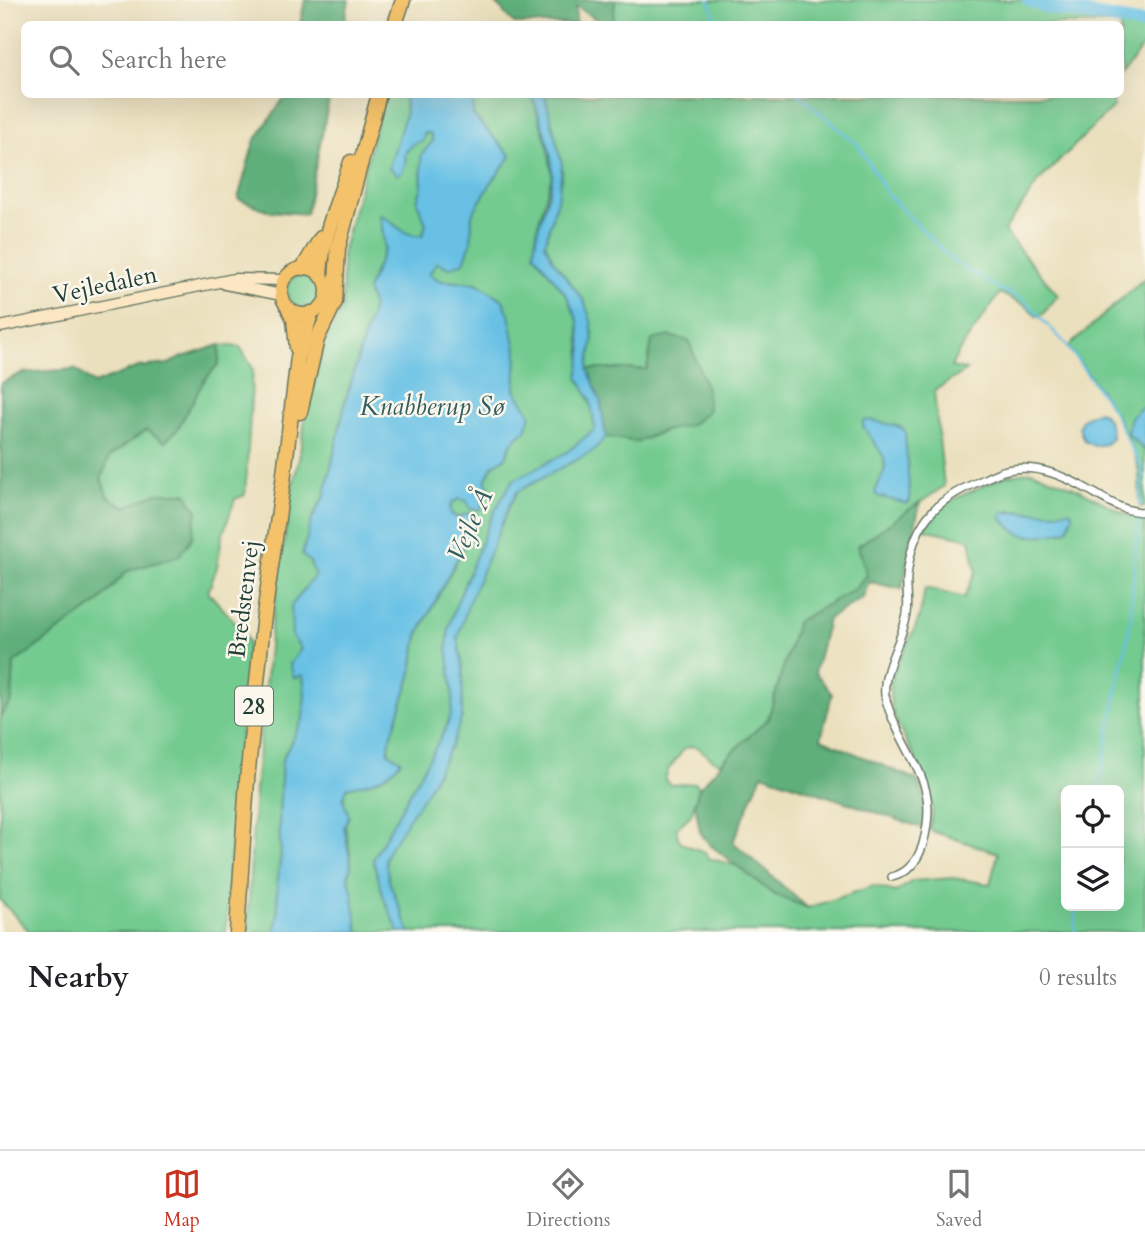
<!DOCTYPE html>
<meta charset="utf-8">
<style>
:root{--surface:#fff;--page:#f6f6f6;--text:#202124;--muted:#757577;--line:#e0e0e0;--accent:#c8321e}
body{margin:0;font-family:Cardo,serif;background:var(--page);color:var(--text)}
.controls{position:absolute;right:21px;bottom:21px;display:grid;overflow:hidden;border-radius:10px;box-shadow:0 7px 28px #0002}
.controls button{width:63px;height:63px;display:grid;place-items:center;padding:0;border:0;border-bottom:2px solid var(--line);background:var(--surface);color:var(--text);font:35px sans-serif}
.list{margin:0;padding:0;list-style:none}
h2{display:flex;justify-content:space-between;align-items:center;height:91px;margin:0;padding:0 28px;font-size:30px}
h2 small{font-size:23px;font-weight:400;color:var(--muted)}
.icon{flex:none;width:38px;height:38px;fill:none;stroke:currentColor;stroke-width:2;stroke-linecap:round;stroke-linejoin:round}
.map{position:relative;flex:none;width:1145px;height:932px;overflow:hidden}
.search{position:absolute;background:var(--surface);box-shadow:0 7px 28px #0002;left:21px;right:21px;top:21px;height:77px;display:flex;align-items:center;gap:18px;box-sizing:border-box;padding:0 24px;border-radius:10px;color:var(--muted);font-size:26px}
.sheet{height:217px;background:var(--surface)}
nav{display:flex;justify-content:space-around;align-items:center;box-sizing:border-box;height:98px;border-top:2px solid var(--line);background:var(--surface);font-size:19px;color:var(--muted)}
nav a{display:grid;justify-items:center;gap:4px}
nav .on{color:var(--accent)}
.map>svg:first-child{display:block}
</style>
<div class="map">
<svg width="1145" height="932" viewBox="0 0 1145 932">
<rect width="100%" height="100%" fill="#fbf7ec"/>
<filter id="ink" filterUnits="userSpaceOnUse"><feTurbulence type="fractalNoise" baseFrequency=".0143" numOctaves="2"/><feDisplacementMap in="SourceGraphic" scale="14" xChannelSelector="R" yChannelSelector="G"/><feConvolveMatrix kernelMatrix="1 2 1 2 8 2 1 2 1" color-interpolation-filters="sRGB"/></filter>
<filter id="wash" filterUnits="userSpaceOnUse"><feTurbulence type="fractalNoise" baseFrequency=".00686" numOctaves="4" result="noise"/><feDisplacementMap in="SourceGraphic" scale="28" xChannelSelector="R" yChannelSelector="G"/><feGaussianBlur stdDeviation="1.57" result="paint"/><feColorMatrix in="noise" values="0 0 0 0 0 0 0 0 0 0 0 0 0 0 0 0 0 1.4 0 .05"/><feComposite in="paint" operator="in"/></filter>
<g filter="url(#wash)">
<rect width="100%" height="100%" fill="#ebe0bd"/>
<g fill="#73cb90" stroke="#498462" stroke-width="2" fill-rule="evenodd">
<path d="M615,0H1029L1046,7L1145,24V43L1121,75L1120,24H613Z"/>
<path d="M384,95H405L406,112L389,168L406,163L405,154C410,145 420,134 430,133L433,141L421,171L422,187L417,201L426,224L423,235C404,238 396,223 380,215L385,248L367,290L374,307L346,399L325,495L312,519L310,562L315,575L304,593L301,649L305,695L303,719L282,760L279,818L281,855L277,885L278,913L275,932H247L255,790L271,627L293,484L299,459L306,413L323,347L343,307L342,254Z"/>
<path d="M469,95H532L548,148L552,175L538,224L534,253L567,296L578,321L583,384L593,410L595,429L637,442L674,428L652,340L647,369H588L593,333L584,301L553,260L545,243L562,175V165L545,95H1111L1114,106L1039,181L1004,231L1058,295L1043,314L1037,317L1028,307L1000,293L958,353L951,367L967,370L934,391L944,486L858,546L867,575L856,588L797,622L768,719L720,763L715,761L696,746L685,748L668,770L665,780L670,785L696,783L699,788L691,815L677,828C675,846 692,847 705,852L708,858L738,866L773,894L808,908L873,886L896,892L912,881L953,878L990,884L998,853L929,830C946,778 892,742 890,694C889,668 910,644 918,620C922,610 923,598 925,588L964,598L976,571L970,539L924,529L931,516L945,503L1005,476L1032,471L1076,488L1131,517H1145V932H358C355,914 352,896 349,878C348,873 351,868 351,863C350,837 337,813 347,788C368,783 389,779 401,760L388,753L390,740L411,676L418,635L469,537L458,518L452,515L450,509L453,502L459,498L467,501L485,481L492,466L506,457C510,444 514,437 526,431L515,390L517,354L480,286L476,283L441,281L429,274L437,262L471,243L472,214L491,183L511,156L473,115V102ZM1009,511L1057,513L1071,511L1073,515L1064,532C1048,531 1032,541 1017,532C1012,529 1008,524 1003,520ZM1066,790H1119V906H1066Z"/>
<circle cx="304" cy="291" r="17"/>
<path d="M1145,278V404L1138,410L1127,433L1145,451V506L1140,507C1139,493 1141,477 1137,463C1125,419 1095,384 1068,347Z"/>
<path d="M220,345L240,347L253,369L245,495L235,499L222,537L217,567L208,592L242,630L248,642L229,874L226,932H30L0,900V717L12,700L14,663L99,602L127,571L178,556L191,538L197,511L157,493L126,507L107,496L101,478L110,456L147,430L165,441L177,430L203,382L219,363Z"/>
</g>
<g fill="#5eaf7a" stroke="#3e7657" stroke-width="2">
<path d="M305,0H349L344,24H300Z"/>
<path d="M493,0H615L613,24H603L576,6V24H514Z"/>
<path d="M286,95H330L306,214L269,211L238,199L254,142Z"/>
<path d="M669,336L689,341L707,390L708,411L691,425L659,432L637,442L606,437L600,400L588,369H647L652,340Z"/>
<path d="M220,345L219,363L203,382L177,430L165,442L146,430L110,456L101,478L107,496L126,507L157,493H186L197,511L192,538L179,556L127,571L99,602L14,663L12,700L0,717L1,383L22,373L75,369L94,384L138,367L168,364L183,357Z"/>
<path d="M920,502L902,589L869,582L863,598L828,619L815,672L832,694L821,739L917,780L927,803L925,829L762,774L733,842L808,908L773,894L709,844L700,832L695,803L699,788L733,751L768,719L797,622L856,588L867,575L858,546Z"/>
</g>
<g fill="#68c1e5" stroke="#447f8c" stroke-width="2">
<path d="M405,94L469,95L473,102V115L511,156L491,183L472,214L471,243L464,262L449,268L437,262L429,274L441,281L476,283L503,300L509,314L517,354L515,390L531,414L526,431C514,437 510,444 506,457L492,466L485,481L489,487L480,510L470,509L467,501L459,499L453,502L450,509L452,515L458,518L468,513L477,519L418,635L411,676L390,740L388,753L401,760C389,779 369,783 347,788L343,799L349,816L344,827L351,865L348,876L352,890L358,932H275L278,913L277,885L281,855L279,818L282,760L303,719L305,695L303,675L294,678L290,664L301,649L292,636L291,606L315,575L310,562L302,555L312,519L325,495L346,399L373,307L367,290L385,248L380,214C395,224 405,238 423,235L426,224L417,201L422,187L421,155L433,141L430,133H424L423,141C414,142 410,146 405,154C406,162 406,170 398,175L389,168L406,112Z"/>
<path d="M532,95H545L562,165L559,192L545,244L553,260L584,301L591,321L593,341L588,369L600,400L606,437L593,451L518,491L510,504L469,602L458,638L463,668L462,716L452,744L427,791L389,849L385,859L389,881L410,932H399L384,899L373,859L445,730L451,714L453,695L447,648L449,628L455,608L491,518L512,481L567,452L595,429L590,399L578,377L582,352L578,321L567,296L534,253C535,227 548,204 552,179C555,155 539,117 532,95Z"/>
<path d="M1145,404V451L1127,433L1131,417Z"/>
<path d="M1098,411C1108,415 1112,427 1112,438L1106,444L1094,446L1084,441L1079,427L1082,419Z"/>
<path d="M871,420L900,427L905,431L910,501L907,504L877,496L875,492L885,469L884,457L863,426V421Z"/>
<path d="M1068,510L1072,512L1073,515L1067,530C1055,534 1027,540 1015,531C1011,528 1006,522 1002,519V514L1006,512L1057,513Z"/>
</g>
<g fill="none" stroke-linecap="round" stroke-linejoin="round">
<g stroke="#68c1e5" stroke-width="2.5">
<path d="M709,0L718,24"/>
<path d="M798,94L858,145L889,196L955,263L1002,290L1023,299L1065,343L1112,409L1142,469L1140,505"/>
<path d="M1098,790L1130,624L1138,519"/>
<path d="M1075,932L1076,906"/>
</g>
<path stroke="#68c1e5" stroke-width="14" d="M1029,0L1046,7L1145,24"/>
</g>
</g>
<g filter="url(#ink)">
<g fill="none" stroke-linecap="round" stroke-linejoin="round">
<g stroke="#667664" stroke-width="10">
<path id="street" d="M892,877C908,873 918,860 923,844C937,792 920,775 898,730C893,720 887,707 885,695C882,670 903,639 907,614C909,602 906,589 907,577C912,526 932,501 978,482C987,478 997,472 1007,470C1036,464 1062,475 1087,489C1107,500 1122,512 1145,512"/>
</g>
<g stroke="#667664" stroke-width="13">
<g id="secondary">
<path d="M225,284L282,295"/>
<path d="M0,327L234,279L284,280"/>
</g>
</g>
<g stroke="#667664" stroke-width="15">
<circle id="primary" cx="304" cy="291" r="23"/>
</g>
<g stroke="#667664" stroke-width="17">
<g id="highway">
<path d="M395,24L403,0"/>
<path d="M303,268L321,238"/>
<path d="M320,275C322,237 339,199 351,162"/>
<path d="M289,309L294,319L297,348"/>
<path d="M300,412L317,339L335,302L338,248L379,94"/>
<path d="M237,932L247,780L263,623L283,482L298,357L311,313"/>
</g>
</g>
<use href="#street" stroke="#fff" stroke-width="7"/>
<use href="#secondary" stroke="#fbe7c3" stroke-width="10"/>
<use href="#primary" stroke="#f4c26a" stroke-width="12"/>
<use href="#highway" stroke="#f4c26a" stroke-width="14"/>
</g>
</g>
<g text-anchor="middle" dominant-baseline="central" stroke-width="5" stroke-linejoin="round" paint-order="stroke">
<rect fill="#fbf7ec" stroke="#61756b" stroke-width="2" x="235" y="686.5" width="38" height="39" rx="5"/>
<g font-size="23" font-weight="bold" fill="#1f3d34">
<text x="254" y="706">28</text>
</g>
<g font-size="24" fill="#1f3d34" stroke="#fbf7ec">
<text transform="translate(105 285) rotate(-12)">Vejledalen</text>
<text transform="translate(244 599) rotate(-83)">Bredstenvej</text>
</g>
<g font-size="26" font-style="italic" fill="#315e60" stroke="#fbf7ec">
<text x="432" y="406">Knabberup Sø</text>
<text transform="translate(470 525) rotate(-66)">Vejle Å</text>
</g>
</g>
</svg>
<div class="controls">
<button><svg class="icon" aria-label="locate" viewBox="0 0 24 24"><circle cx="12" cy="12" r="6"/><path d="M12 2v4M12 18v4M2 12h4M18 12h4"/></svg></button>
<button><svg class="icon" aria-label="layers" viewBox="0 0 24 24"><path d="M12 4l9 5-9 5-9-5zM3 14l9 5 9-5"/></svg></button>
</div>
<div class="search"><svg class="icon" aria-label="search" viewBox="0 0 24 24"><circle cx="10" cy="10" r="6"/><path d="M15 15l6 6"/></svg>Search here</div>
</div>
<section class="sheet">
<h2>Nearby<small>0 results</small></h2>
<ul class="list">
</ul>
</section>
<nav>
<a class="on"><svg class="icon" aria-label="map" viewBox="0 0 24 24"><path d="M3 6l6-2 6 2 6-2v14l-6 2-6-2-6 2zM9 4v14M15 6v14"/></svg>Map</a>
<a><svg class="icon" aria-label="directions" viewBox="0 0 24 24"><path d="M12 3l9 9-9 9-9-9zM9 14v-3h6M13 9l2 2-2 2"/></svg>Directions</a>
<a><svg class="icon" aria-label="saved" viewBox="0 0 24 24"><path d="M7 4h10v16l-5-4-5 4z"/></svg>Saved</a>
</nav>
